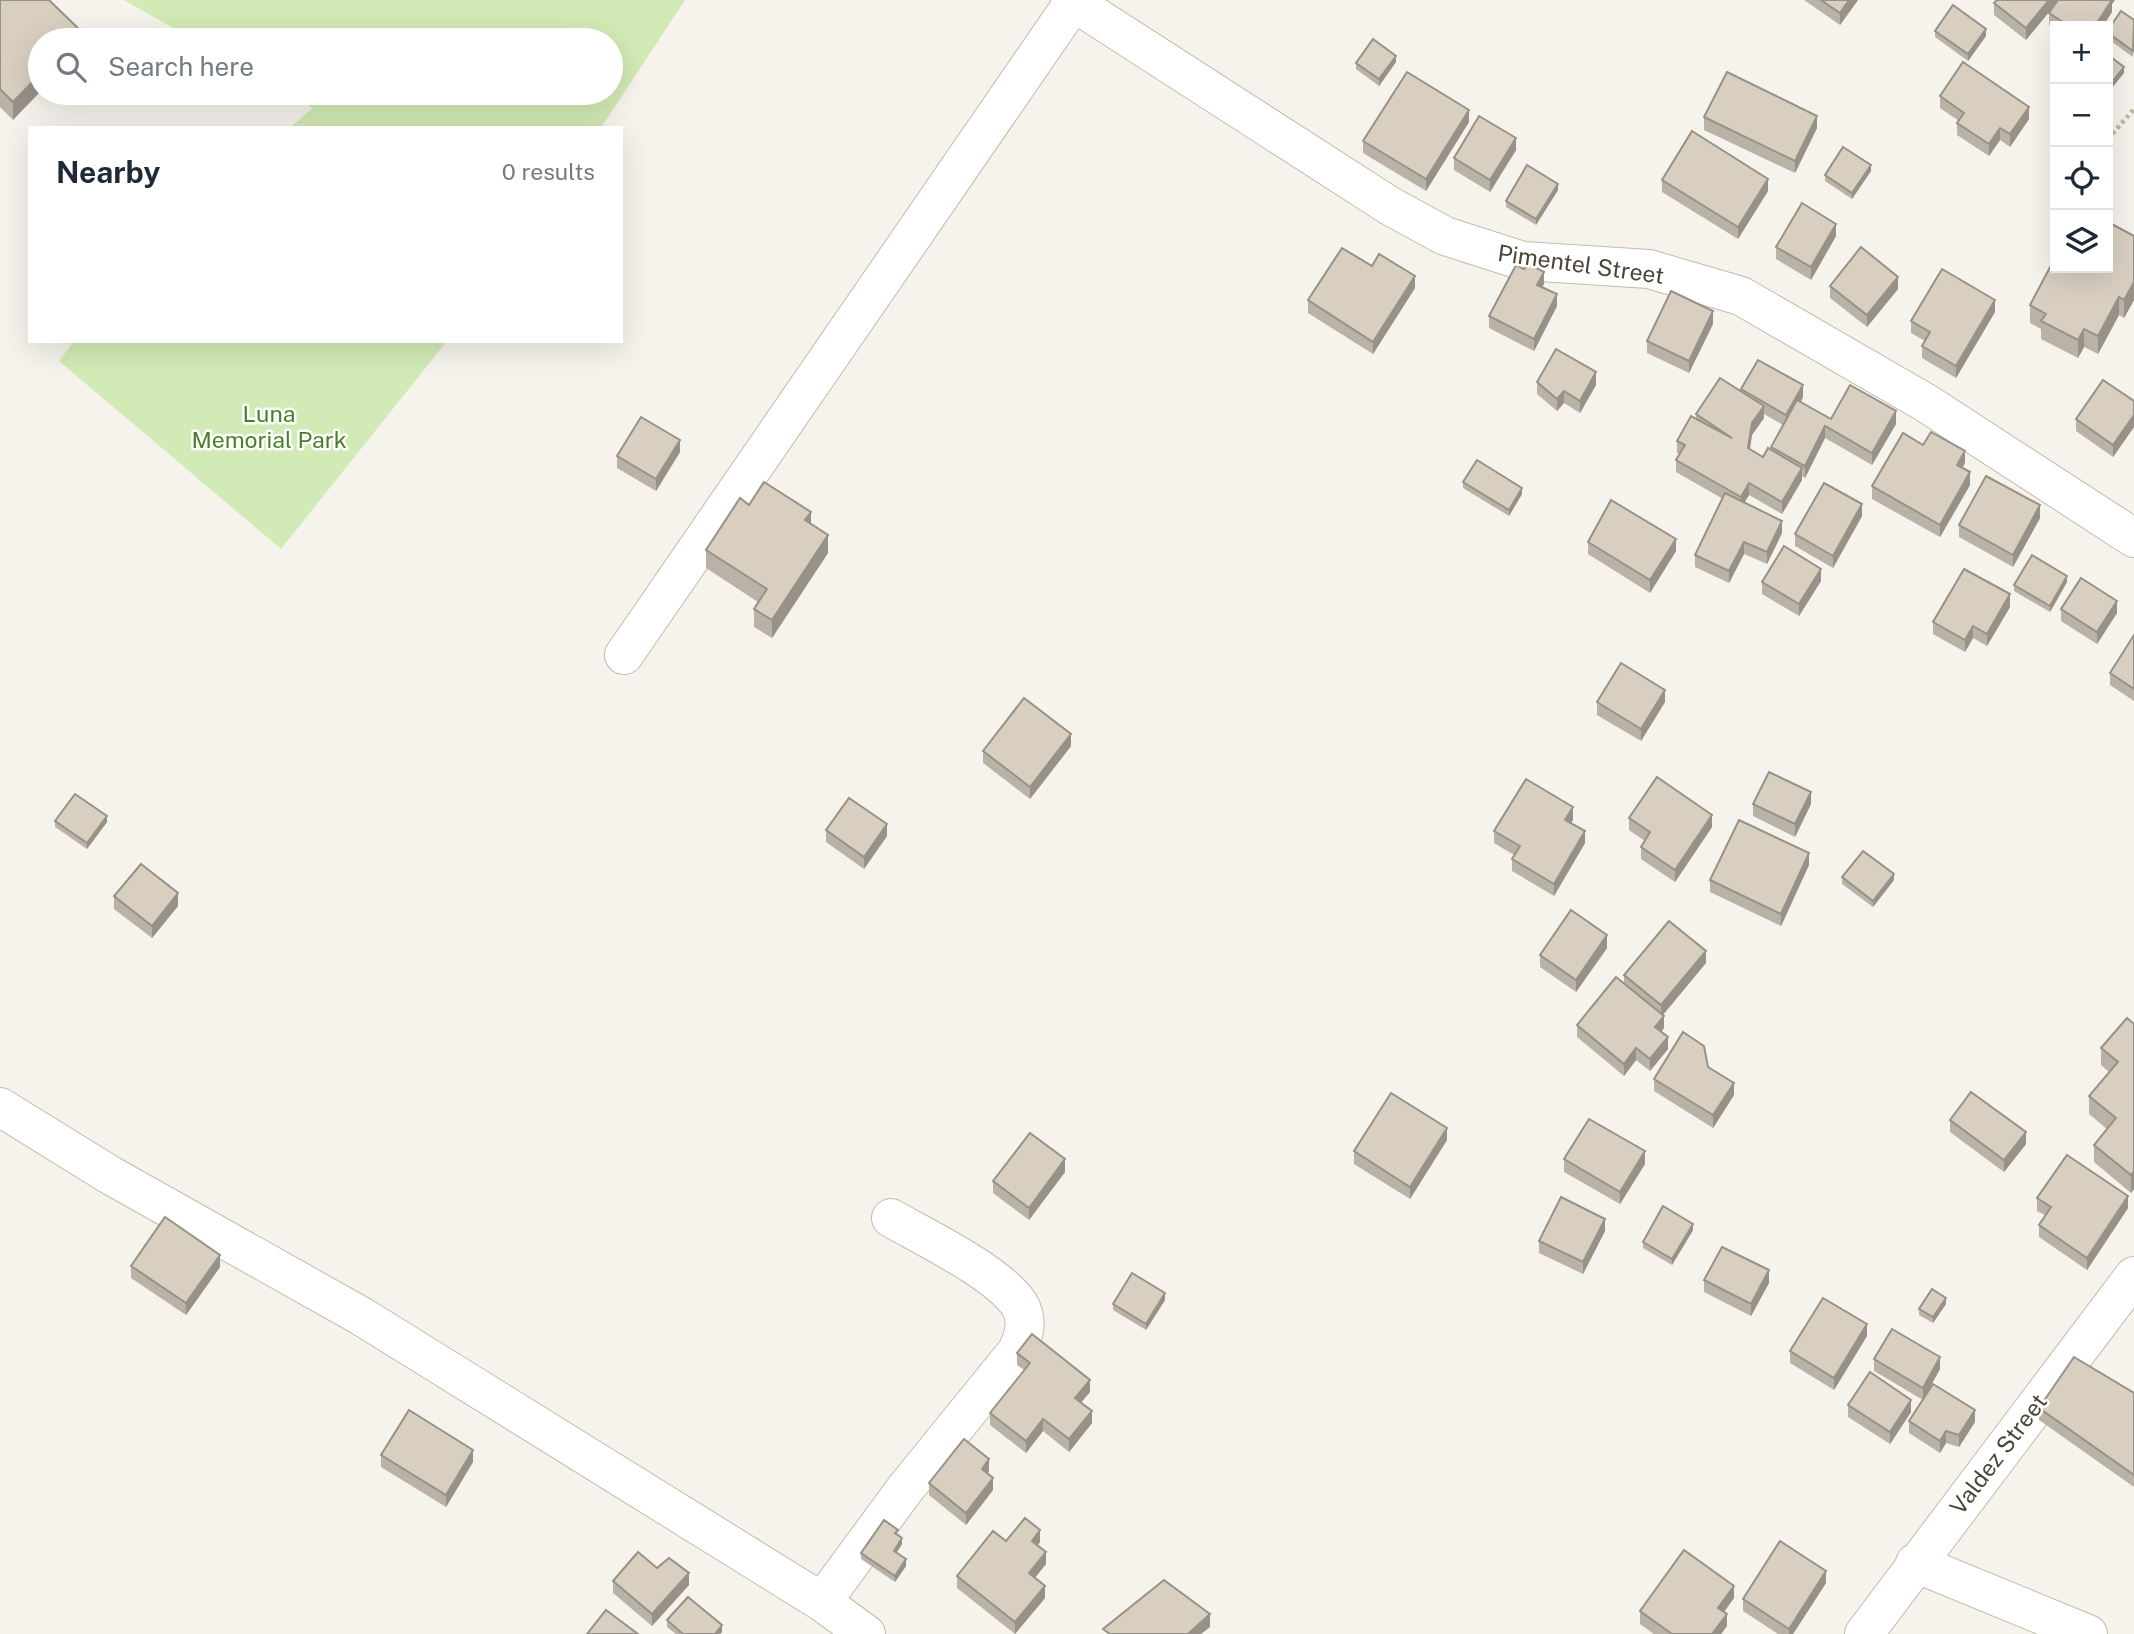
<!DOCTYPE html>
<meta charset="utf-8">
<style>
:root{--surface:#fff;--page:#f2f2f3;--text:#1f2937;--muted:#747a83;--line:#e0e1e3}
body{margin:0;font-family:"Public Sans",sans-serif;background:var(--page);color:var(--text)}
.controls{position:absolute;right:21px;top:21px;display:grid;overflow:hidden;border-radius:0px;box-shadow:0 7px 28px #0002}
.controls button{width:63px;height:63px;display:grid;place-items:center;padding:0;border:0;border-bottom:2px solid var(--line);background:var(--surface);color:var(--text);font:35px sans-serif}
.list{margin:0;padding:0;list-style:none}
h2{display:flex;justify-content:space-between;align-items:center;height:91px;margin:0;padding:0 28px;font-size:30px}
h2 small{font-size:23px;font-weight:400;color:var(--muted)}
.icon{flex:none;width:38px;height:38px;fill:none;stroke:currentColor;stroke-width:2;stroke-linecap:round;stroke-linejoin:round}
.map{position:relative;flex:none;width:2134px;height:1634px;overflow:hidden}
.search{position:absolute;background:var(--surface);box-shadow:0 7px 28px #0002;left:28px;top:28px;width:595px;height:77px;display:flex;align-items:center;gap:18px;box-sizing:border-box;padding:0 24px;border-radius:38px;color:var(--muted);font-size:26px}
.panel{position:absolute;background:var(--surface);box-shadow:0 7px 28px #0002;left:28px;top:126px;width:595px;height:217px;border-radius:0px}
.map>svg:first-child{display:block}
</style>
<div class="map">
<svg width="2134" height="1634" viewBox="0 0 2134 1634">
<rect width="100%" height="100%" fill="#f6f3ec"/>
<g fill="#d2eab5">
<path d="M124,0H685L601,128H289L313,108L287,93H611V40H194Z"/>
<path d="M74,341H447L281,549L59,361Z"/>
</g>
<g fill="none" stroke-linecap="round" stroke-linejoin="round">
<g stroke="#c2bbae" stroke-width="40">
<g id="street">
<path d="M1070,0L1390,206L1445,236L1523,261L1649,269L1741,296L1926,403L2134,538"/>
<path d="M624,655L1073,3"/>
<path d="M0,1107L110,1175L361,1316L822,1602L866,1634"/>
<path d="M1915,1563L2088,1634"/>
<path d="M822,1602L905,1489L1017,1351C1024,1336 1029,1320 1019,1304C997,1272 926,1238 891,1218"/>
<path d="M1864,1634L2134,1276"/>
</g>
</g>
<path stroke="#c4b79f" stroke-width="4.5" stroke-dasharray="3.5 3.5" stroke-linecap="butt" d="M2108,139L2134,109"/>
<use href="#street" stroke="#fff" stroke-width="38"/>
</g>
<g fill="#bab2a6" fill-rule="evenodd">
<path d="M0,0L82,40L13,120L0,107Z"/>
<path d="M1804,0H1858L1840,25Z"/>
<path d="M1997,0H2115L2112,4V12L2103,26H2055V29L2049,25V13L2053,7L2026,40L1994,15V3Z"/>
<path d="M2134,20L2133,57L2108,39V30Z"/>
<path d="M1935,31L1986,36L1968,61L1935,37Z"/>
<path d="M1396,62L1379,86L1356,69V63Z"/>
<path d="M1940,96L2029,119L2010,147L2000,140L1989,156L1957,135V123L1959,121L1940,108Z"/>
<path d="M1704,117L1817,128L1795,173L1704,130Z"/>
<path d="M1469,122L1426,191L1363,153V141Z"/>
<path d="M1516,150L1490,192L1454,170V158Z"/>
<path d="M1871,171L1852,199L1825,181V175Z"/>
<path d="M1662,180L1768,191L1738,239L1662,192Z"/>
<path d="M1558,190L1536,225L1506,207V201Z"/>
<path d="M1836,236L1811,280L1776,259V247Z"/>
<path d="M2134,236V300L2124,318L2119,315L2098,354L2084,347L2078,358L2041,339V329L2030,323V305Z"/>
<path d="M1544,284L1542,287L1557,306L1534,351L1489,328V316Z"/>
<path d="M1830,286L1898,289L1867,327L1830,298Z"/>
<path d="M1415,288L1373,354L1308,313V300Z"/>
<path d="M1995,312L1956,378L1922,358V346L1925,341L1911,333V321Z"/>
<path d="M1713,324L1689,373L1647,353V341Z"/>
<path d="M1537,382L1596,385L1580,413L1564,403L1557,411L1537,394Z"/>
<path d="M1741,389L1803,397L1801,402L1831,419L1896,424L1872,465L1825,438L1805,478L1802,476V480L1782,514L1749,495L1744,502L1782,533L1767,564L1744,554L1729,583L1695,567V555L1723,499L1676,472V460L1680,454L1677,453V441L1696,419V414L1741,392ZM1764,414L1783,425L1771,447V450L1763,457L1750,449L1752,435L1764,418Z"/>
<path d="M2134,401V427L2113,457L2076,431V419Z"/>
<path d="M1923,445L1965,463L1962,468L1970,485L1940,537L1872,499V486Z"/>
<path d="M680,452L656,491L617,468V456Z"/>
<path d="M1463,482L1522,494L1509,516L1463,488Z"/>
<path d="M749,505L811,524L828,553L772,638L754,627V609L758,602L706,568V550Z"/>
<path d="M1862,516L1833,568L1795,546V534Z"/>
<path d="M2040,518L2013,567L1959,537V525Z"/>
<path d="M1588,542L1676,551L1650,593L1588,554Z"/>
<path d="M1821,581L1799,616L1762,594V582Z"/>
<path d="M2067,582L2050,612L2014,591V585Z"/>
<path d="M2010,607L1987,646L1973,638L1965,652L1933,634V622Z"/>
<path d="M2061,609L2117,613L2097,644L2061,621Z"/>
<path d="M2134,635V701L2110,685V673Z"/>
<path d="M1597,702H1665L1641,741L1597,715Z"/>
<path d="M1071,746L1030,799L983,763V751Z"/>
<path d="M1753,804H1811L1795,837L1753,816Z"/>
<path d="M1629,818L1712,827L1675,882L1641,859V847L1645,841L1629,830Z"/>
<path d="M1573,820L1571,823L1585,843L1554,896L1512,871V859L1514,855L1494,843V831Z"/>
<path d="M55,821L107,822L87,849L55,827Z"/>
<path d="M826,830L887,836L864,869L826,842Z"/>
<path d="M1809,865L1781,926L1710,892V880Z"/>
<path d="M1842,877L1894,880L1873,907L1842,884Z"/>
<path d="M114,896L178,906L152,938L114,909Z"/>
<path d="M1607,948L1576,992L1540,967V955Z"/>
<path d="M1706,963L1663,1015L1664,1028L1661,1032L1668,1049L1650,1071L1636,1060L1624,1076L1577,1037V1025L1624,984V975Z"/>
<path d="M2134,1024V1189L2131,1193L2094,1162V1145L2107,1129L2089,1114V1096L2109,1072L2101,1065V1048Z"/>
<path d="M1708,1067L1734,1095L1713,1128L1654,1091V1079Z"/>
<path d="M1950,1120L2026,1144L2004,1172L1950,1132Z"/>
<path d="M1447,1140L1410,1199L1354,1164V1151Z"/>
<path d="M1564,1159L1645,1164L1620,1204L1564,1172Z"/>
<path d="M1065,1172L1029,1220L993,1193V1181Z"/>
<path d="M2037,1198L2128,1208L2087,1270L2039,1237V1225L2045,1215L2037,1211Z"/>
<path d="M1693,1230L1672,1265L1643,1248V1242Z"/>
<path d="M1605,1231L1583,1274L1539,1253V1241Z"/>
<path d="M131,1266L220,1267L186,1315L131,1278Z"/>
<path d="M1704,1280L1769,1283L1751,1316L1704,1292Z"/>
<path d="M1165,1300L1146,1330L1113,1310V1304Z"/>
<path d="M1946,1304L1933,1323L1919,1315V1309Z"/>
<path d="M1867,1336L1834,1390L1790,1363V1351Z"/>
<path d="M1017,1353L1090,1392L1081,1402L1092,1423L1069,1452L1043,1431L1026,1453L990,1425V1413L1024,1370L1017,1365Z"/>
<path d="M1874,1359L1940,1369L1925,1396L1975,1422L1959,1447L1946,1443L1940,1453L1909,1433V1421L1923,1400L1874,1371Z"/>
<path d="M2134,1393V1487L2039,1420V1408Z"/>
<path d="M1848,1405L1911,1412L1890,1444L1848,1417Z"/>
<path d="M381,1455L473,1462L446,1507L381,1467Z"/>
<path d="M989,1471L987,1473L993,1490L966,1525L929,1495V1483Z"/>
<path d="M898,1535L902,1544L896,1553L906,1566L895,1582L861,1559V1553Z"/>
<path d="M1006,1541L1040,1542L1037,1545L1046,1564L1035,1578L1045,1598L1015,1634L957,1588V1576Z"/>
<path d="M613,1581L689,1585L652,1626L613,1593Z"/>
<path d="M1826,1583L1793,1634H1778L1743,1611V1599Z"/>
<path d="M1734,1598L1724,1612L1727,1626L1721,1634H1654L1640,1624V1611Z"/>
<path d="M667,1620L722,1632L720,1634H676L667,1627Z"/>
</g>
<g fill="#979187">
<path d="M1849,0H1858L1840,25V13Z"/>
<path d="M2049,0H2059L2026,40V28Z"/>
<path d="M2111,0H2115L2112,4V12L2103,26H2095Z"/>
<path d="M1986,29V36L1968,61V54Z"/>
<path d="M82,32V40H74Z"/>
<path d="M1396,56V62L1379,86V79Z"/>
<path d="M2124,67V73L2108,93V87Z"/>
<path d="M40,74V92L13,120V102Z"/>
<path d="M2029,107V119L2010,147V134Z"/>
<path d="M1469,110V122L1426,191V179Z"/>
<path d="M1817,116V128L1795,173V161Z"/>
<path d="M2000,128V140L1989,156V144Z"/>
<path d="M1516,138V150L1490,192V180Z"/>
<path d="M1871,165V171L1852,199V193Z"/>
<path d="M1768,179V191L1738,239V227Z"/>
<path d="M1558,184V190L1536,225V219Z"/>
<path d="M1836,224V236L1811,280V267Z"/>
<path d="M1544,272V284L1537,297V285Z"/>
<path d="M1415,276V288L1373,354V342Z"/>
<path d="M1898,277V289L1867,327V315Z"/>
<path d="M2134,282V300L2124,318V300Z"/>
<path d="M1557,294V306L1534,351V339Z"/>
<path d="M2119,297V315L2098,354V336Z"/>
<path d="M1995,300V312L1956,378V366Z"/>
<path d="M1713,311V324L1689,373V361Z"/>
<path d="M2084,329V347L2078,358V340Z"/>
<path d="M1596,372V385L1580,413V401Z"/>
<path d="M1803,385V397L1786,427V415Z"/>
<path d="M1564,391V403L1557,411V399Z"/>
<path d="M1764,406V418L1752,435L1748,460V448L1752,423Z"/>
<path d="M1896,411V424L1872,465V453Z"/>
<path d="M2134,415V427L2113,457V445Z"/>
<path d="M1825,426V438L1805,478V466Z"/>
<path d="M680,440V452L656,491V479Z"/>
<path d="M1965,451V463L1957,477V465Z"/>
<path d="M1802,468V480L1782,514V502Z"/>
<path d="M1970,472V485L1940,537V525Z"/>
<path d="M1749,483V495L1741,509V497Z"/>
<path d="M1522,488V494L1509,516V510Z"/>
<path d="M1862,504V516L1833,568V556Z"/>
<path d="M2040,505V518L2013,567V555Z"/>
<path d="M811,512V530L805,520Z"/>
<path d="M1782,521V533L1767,564V552Z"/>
<path d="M828,535V553L772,638V620Z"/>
<path d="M1676,539V551L1650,593V580Z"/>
<path d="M1744,542V554L1729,583V571Z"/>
<path d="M1821,569V581L1799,616V604Z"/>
<path d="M2067,576V582L2050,612V606Z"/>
<path d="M2010,594V607L1987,646V634Z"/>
<path d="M2117,601V613L2097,644V632Z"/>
<path d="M1973,626V638L1965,652V640Z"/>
<path d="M1665,690V702L1641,741V729Z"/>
<path d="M1071,734V746L1030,799V787Z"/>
<path d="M1811,792V804L1795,837V824Z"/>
<path d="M1573,807V820L1565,832V820Z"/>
<path d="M1712,815V827L1675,882V870Z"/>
<path d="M107,816V822L87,849V843Z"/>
<path d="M887,824V836L864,869V857Z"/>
<path d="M1585,831V843L1554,896V884Z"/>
<path d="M1809,853V865L1781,926V914Z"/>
<path d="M1894,874V880L1873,907V901Z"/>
<path d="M178,893V906L152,938V926Z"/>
<path d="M1607,935V948L1576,992V980Z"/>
<path d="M1706,951V963L1661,1017V1005Z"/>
<path d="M1664,1016V1028L1655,1039V1027Z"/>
<path d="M1668,1037V1049L1650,1071V1059Z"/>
<path d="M1636,1048V1060L1624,1076V1064Z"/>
<path d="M1734,1083V1095L1713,1128V1115Z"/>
<path d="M1447,1128V1140L1410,1199V1187Z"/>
<path d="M2026,1132V1144L2004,1172V1160Z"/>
<path d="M1645,1151V1164L1620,1204V1192Z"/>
<path d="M1065,1159V1172L1029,1220V1208Z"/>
<path d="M2134,1171V1189L2131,1193V1175Z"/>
<path d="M2128,1196V1208L2087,1270V1258Z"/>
<path d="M1605,1219V1231L1583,1274V1262Z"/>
<path d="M1693,1224V1230L1672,1265V1259Z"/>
<path d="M220,1255V1267L186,1315V1303Z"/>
<path d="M1769,1270V1283L1751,1316V1304Z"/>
<path d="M1165,1293V1300L1146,1330V1324Z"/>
<path d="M1946,1298V1304L1933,1323V1317Z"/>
<path d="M1867,1324V1336L1834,1390V1378Z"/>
<path d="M1940,1357V1369L1923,1400V1388Z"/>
<path d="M1090,1380V1392L1075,1410V1398Z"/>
<path d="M1911,1400V1412L1890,1444V1432Z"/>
<path d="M1975,1410V1422L1959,1447V1435Z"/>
<path d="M1092,1411V1423L1069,1452V1439Z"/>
<path d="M1043,1419V1431L1026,1453V1441Z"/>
<path d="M1946,1431V1443L1940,1453V1441Z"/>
<path d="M473,1450V1462L446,1507V1495Z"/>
<path d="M989,1459V1471L982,1481V1469Z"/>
<path d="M993,1478V1490L966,1525V1513Z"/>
<path d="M1040,1530V1542L1032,1553V1541Z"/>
<path d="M902,1538V1544L894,1557V1551Z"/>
<path d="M1046,1552V1564L1029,1585V1573Z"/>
<path d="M906,1559V1566L895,1582V1576Z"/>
<path d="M1826,1571V1583L1793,1634H1789V1629Z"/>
<path d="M689,1573V1585L652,1626V1614Z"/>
<path d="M1045,1586V1598L1015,1634V1622Z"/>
<path d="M1734,1586V1598L1718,1620V1608Z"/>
<path d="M1210,1614V1627L1201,1634H1188Z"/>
<path d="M1727,1614V1626L1721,1634H1712Z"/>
<path d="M722,1625V1632L720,1634H715Z"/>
</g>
<g fill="#d8cfc1" stroke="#979187" stroke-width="2">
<path d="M0,0H49L82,32L74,40H40V74L13,102L0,89Z"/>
<path d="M1821,0H1849L1840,13Z"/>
<path d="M1997,0H2049L2026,28L1994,3Z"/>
<path d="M2058,0H2112L2095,26H2069L2049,13Z"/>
<path d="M1953,5L1986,29L1968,54L1935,31Z"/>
<path d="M2121,11L2134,20L2133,51L2108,33V30Z"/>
<path d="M1373,39L1396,56L1379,79L1356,63Z"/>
<path d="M2108,55L2124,67L2108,87Z"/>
<path d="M1963,62L2029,107L2010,134L2000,128L1989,144L1957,123L1964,113L1940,96Z"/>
<path d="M1407,72L1469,110L1426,179L1363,141Z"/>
<path d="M1727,72L1817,116L1795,161L1704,117Z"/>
<path d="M1479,116L1516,138L1490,180L1454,158Z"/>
<path d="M1692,131L1768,179L1738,227L1662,180Z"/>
<path d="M1843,147L1871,165L1852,193L1825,175Z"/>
<path d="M1527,165L1558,184L1536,219L1506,201Z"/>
<path d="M1802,203L1836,224L1811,267L1776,247Z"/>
<path d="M2108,222L2134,236V282L2124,300L2119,297L2098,336L2084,329L2078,340L2041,321L2046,314L2030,305L2055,258V268H2108Z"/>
<path d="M1861,247L1898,277L1867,315L1830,286Z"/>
<path d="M1342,248L1372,266L1379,254L1415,276L1373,342L1308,300Z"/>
<path d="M1529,264L1544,272L1537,285L1557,294L1534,339L1489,316L1516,265L1524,269Z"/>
<path d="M1942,269L1995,300L1956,366L1922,346L1930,332L1911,321Z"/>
<path d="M1671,291L1713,311L1689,361L1647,341Z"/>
<path d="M1556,349L1596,372L1580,401L1564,391L1557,399L1537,382Z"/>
<path d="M1758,360L1803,385L1786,415L1741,389Z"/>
<path d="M1720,378L1764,406L1752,423L1748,448L1763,457L1768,448L1802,468L1782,502L1749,483L1741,497L1676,460L1685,445L1677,441L1691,416L1732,438L1696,414Z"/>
<path d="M2103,380L2134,401V415L2113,445L2076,419Z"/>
<path d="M1850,385L1896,411L1872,453L1825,426L1805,466L1771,447L1797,400L1831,419Z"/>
<path d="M641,417L680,440L656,479L617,456Z"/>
<path d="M1931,432L1965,451L1957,465L1970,472L1940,525L1872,486L1903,433L1923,445Z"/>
<path d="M1477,460L1522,488L1509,510L1463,482Z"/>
<path d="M1986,476L2040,505L2013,555L1959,525Z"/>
<path d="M764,482L811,512L805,520L828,535L772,620L754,609L767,589L706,550L740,498L749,505Z"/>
<path d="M1824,483L1862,504L1833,556L1795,534Z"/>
<path d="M1725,493L1782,521L1767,552L1744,542L1729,571L1695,555Z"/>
<path d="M1611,500L1676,539L1650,580L1588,542Z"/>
<path d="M1784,546L1821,569L1799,604L1762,582Z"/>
<path d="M2032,555L2067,576L2050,606L2014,585Z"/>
<path d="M1964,569L2010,594L1987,634L1973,626L1965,640L1933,622Z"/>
<path d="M2081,578L2117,601L2097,632L2061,609Z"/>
<path d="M2134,635V689L2110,673Z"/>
<path d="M1621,663L1665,690L1641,729L1597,702Z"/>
<path d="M1024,698L1071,734L1030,787L983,751Z"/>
<path d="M1769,772L1811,792L1795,824L1753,804Z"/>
<path d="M1657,777L1712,815L1675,870L1641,847L1650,832L1629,818Z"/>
<path d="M1526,779L1573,807L1565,820L1585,831L1554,884L1512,859L1520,846L1494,831Z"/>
<path d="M75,794L107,816L87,843L55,821Z"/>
<path d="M849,798L887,824L864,857L826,830Z"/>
<path d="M1739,820L1809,853L1781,914L1710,880Z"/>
<path d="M1863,851L1894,874L1873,901L1842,877Z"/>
<path d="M141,864L178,893L152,926L114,896Z"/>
<path d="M1571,910L1607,935L1576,980L1540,955Z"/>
<path d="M1669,921L1706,951L1661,1005L1624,975Z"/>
<path d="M1616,977L1664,1016L1655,1027L1668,1037L1650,1059L1636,1048L1624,1064L1577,1025Z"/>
<path d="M2127,1018L2134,1024V1171L2131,1175L2094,1145L2116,1118L2089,1096L2118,1062L2101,1048Z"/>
<path d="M1683,1032L1704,1046L1708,1067L1734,1083L1713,1115L1654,1079Z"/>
<path d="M1971,1092L2026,1132L2004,1160L1950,1120Z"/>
<path d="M1391,1093L1447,1128L1410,1187L1354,1151Z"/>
<path d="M1589,1119L1645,1151L1620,1192L1564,1159Z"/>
<path d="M1030,1133L1065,1159L1029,1208L993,1181Z"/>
<path d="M2067,1155L2128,1196L2087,1258L2039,1225L2051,1207L2037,1198Z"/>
<path d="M1561,1197L1605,1219L1583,1262L1539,1241Z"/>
<path d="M1663,1206L1693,1224L1672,1259L1643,1242Z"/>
<path d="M165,1217L220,1255L186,1303L131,1266Z"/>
<path d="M1722,1247L1769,1270L1751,1304L1704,1280Z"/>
<path d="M1132,1273L1165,1293L1146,1324L1113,1304Z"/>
<path d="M1932,1289L1946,1298L1933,1317L1919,1309Z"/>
<path d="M1823,1298L1867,1324L1834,1378L1790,1351Z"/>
<path d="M1892,1329L1940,1357L1923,1388L1874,1359Z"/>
<path d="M1032,1334L1090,1380L1075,1398L1092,1411L1069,1439L1043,1419L1026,1441L990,1413L1030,1363L1017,1353Z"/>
<path d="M2074,1357L2134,1393V1475L2039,1408Z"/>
<path d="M1870,1372L1911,1400L1890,1432L1848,1405Z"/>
<path d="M1933,1384L1975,1410L1959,1435L1946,1431L1940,1441L1909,1421Z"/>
<path d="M409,1410L473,1450L446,1495L381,1455Z"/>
<path d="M964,1439L989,1459L982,1469L993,1478L966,1513L929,1483Z"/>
<path d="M1025,1518L1040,1530L1032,1541L1046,1552L1029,1573L1045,1586L1015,1622L957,1576L993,1531L1006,1541Z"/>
<path d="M884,1520L898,1530L895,1533L902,1538L894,1551L906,1559L895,1576L861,1553Z"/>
<path d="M1780,1541L1826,1571L1789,1629L1743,1599Z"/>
<path d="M1684,1550L1734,1586L1718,1608L1727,1614L1712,1634H1672L1640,1611Z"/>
<path d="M638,1552L657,1568L669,1558L689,1573L652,1614L613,1581Z"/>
<path d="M1164,1580L1210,1614L1188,1634H1110L1103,1629Z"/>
<path d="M688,1597L722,1625L715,1634H683L667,1620Z"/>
<path d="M606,1610L638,1634H587Z"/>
</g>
<g text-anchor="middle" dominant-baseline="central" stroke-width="5" stroke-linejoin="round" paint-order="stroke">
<g font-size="23" fill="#4b4439" stroke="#fff">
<text transform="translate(1581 264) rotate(8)">Pimentel Street</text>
<text transform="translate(1998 1454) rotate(-53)">Valdez Street</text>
</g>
<g font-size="23" fill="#4a7f2a" stroke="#fff">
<text x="269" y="413">Luna<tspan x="269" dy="26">Memorial Park</tspan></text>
</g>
</g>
</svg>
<div class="controls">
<button>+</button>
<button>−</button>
<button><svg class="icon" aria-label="locate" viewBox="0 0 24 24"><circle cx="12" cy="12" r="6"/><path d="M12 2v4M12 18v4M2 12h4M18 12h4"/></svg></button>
<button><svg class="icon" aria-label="layers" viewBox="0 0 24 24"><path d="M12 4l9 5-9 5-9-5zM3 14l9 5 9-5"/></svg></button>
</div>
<div class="search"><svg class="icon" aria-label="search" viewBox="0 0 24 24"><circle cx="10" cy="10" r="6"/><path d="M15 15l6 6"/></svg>Search here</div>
<section class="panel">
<h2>Nearby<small>0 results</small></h2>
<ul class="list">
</ul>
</section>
</div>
